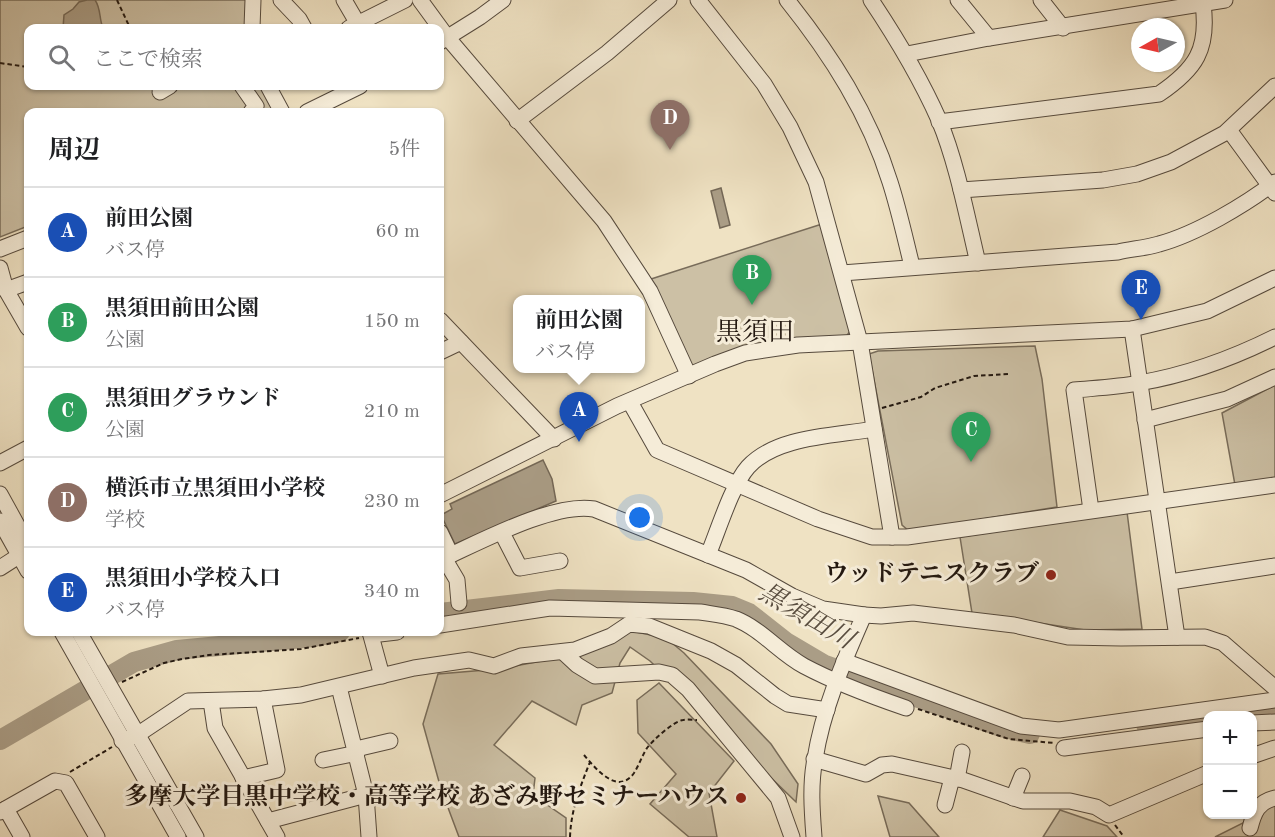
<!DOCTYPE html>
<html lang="ja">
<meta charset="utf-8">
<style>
:root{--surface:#fff;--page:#f6f6f6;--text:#202124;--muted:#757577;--line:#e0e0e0;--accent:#b45309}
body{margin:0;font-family:"Old Standard TT","Noto Serif JP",serif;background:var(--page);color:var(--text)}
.controls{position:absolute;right:18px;bottom:18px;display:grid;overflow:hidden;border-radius:12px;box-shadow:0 2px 4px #0004}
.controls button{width:54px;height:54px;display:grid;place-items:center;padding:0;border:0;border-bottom:2px solid var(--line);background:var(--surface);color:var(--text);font:30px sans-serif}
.compass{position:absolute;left:1131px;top:18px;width:54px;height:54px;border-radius:50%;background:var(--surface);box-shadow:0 2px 4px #0004;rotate:262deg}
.you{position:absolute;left:640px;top:518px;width:21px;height:21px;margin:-15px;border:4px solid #fff;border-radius:50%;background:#1a73e8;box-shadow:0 0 0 9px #1a73e833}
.badge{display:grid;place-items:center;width:39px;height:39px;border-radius:50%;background:var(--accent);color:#fff;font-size:20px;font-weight:700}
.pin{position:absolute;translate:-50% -50px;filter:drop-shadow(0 2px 3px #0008)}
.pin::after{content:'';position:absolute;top:32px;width:21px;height:18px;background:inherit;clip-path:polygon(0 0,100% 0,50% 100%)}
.popup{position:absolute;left:513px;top:295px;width:132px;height:78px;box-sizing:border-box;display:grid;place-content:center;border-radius:12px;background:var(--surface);filter:drop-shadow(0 2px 4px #0005);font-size:20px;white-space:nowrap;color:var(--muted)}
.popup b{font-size:22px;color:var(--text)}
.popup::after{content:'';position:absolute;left:50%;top:100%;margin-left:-12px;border:12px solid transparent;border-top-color:var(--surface)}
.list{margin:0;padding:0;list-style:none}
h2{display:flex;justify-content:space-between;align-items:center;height:78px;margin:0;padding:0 24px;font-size:26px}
h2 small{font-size:20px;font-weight:400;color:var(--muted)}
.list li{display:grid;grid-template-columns:39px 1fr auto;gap:18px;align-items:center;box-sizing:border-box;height:90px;padding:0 24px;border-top:2px solid var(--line)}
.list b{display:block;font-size:22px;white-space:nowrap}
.list p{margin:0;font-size:20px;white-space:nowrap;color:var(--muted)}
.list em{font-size:20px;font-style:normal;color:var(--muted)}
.icon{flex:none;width:33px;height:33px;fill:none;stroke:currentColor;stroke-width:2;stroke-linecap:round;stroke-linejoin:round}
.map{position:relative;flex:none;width:1275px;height:837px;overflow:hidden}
.search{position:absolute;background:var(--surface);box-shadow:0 2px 4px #0004;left:24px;top:24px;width:420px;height:66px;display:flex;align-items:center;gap:15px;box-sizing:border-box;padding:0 21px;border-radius:12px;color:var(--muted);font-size:22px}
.panel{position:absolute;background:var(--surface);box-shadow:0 2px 4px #0004;left:24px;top:108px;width:420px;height:528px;border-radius:12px}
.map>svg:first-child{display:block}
</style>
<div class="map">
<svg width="1275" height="837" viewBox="0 0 1275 837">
<rect width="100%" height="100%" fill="#efe2c3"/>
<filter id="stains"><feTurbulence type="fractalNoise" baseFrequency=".00333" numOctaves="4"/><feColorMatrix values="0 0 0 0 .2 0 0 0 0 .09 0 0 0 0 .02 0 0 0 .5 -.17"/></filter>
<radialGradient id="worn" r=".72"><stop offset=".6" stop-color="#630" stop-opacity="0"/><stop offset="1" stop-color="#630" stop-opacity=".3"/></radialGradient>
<g fill="#ccc0a5" stroke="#786c5a" stroke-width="1.5">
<path d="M0,0H246V28H28V86H262L275,112H28V226L0,237Z"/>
<path d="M822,224L850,331L846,337L691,371L648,280Z"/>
<path d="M1035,346L1042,379L1057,507L909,531L902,525L869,354L878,351Z"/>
<path d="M1275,385V482L1235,485L1222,413Z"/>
<path d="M1127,512L1142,629L1085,630L972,613L960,537Z"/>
<path d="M626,630L666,638L684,653L771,744L798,784L796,802L650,661L630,647L620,663L612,693L582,705L576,725L532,701L494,745L535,778L533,795L566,818V837H459L441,789L423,724L438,674L498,669L585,653Z"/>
<path d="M659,683L734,761L709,793L717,837H689L650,804L676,774L638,733L637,700Z"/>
<path d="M878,796L909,803L939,837H890Z"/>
<path d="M1275,798V837H1215L1263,813Z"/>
<path d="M1060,810L1107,826L1117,837H1043Z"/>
</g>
<g fill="#aa9d86" stroke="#746857" stroke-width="1.5">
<path d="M87,0H95C101,8 99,19 103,28H63L64,15L73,9L79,2Z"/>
<path d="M721,188L730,225L720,228L711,191Z"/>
<path d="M543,460L552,479L556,501L455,544L441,515L452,509L450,504Z"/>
</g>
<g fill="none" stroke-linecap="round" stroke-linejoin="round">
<g stroke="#aa9d86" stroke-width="20">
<path d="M440,613L559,599L693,602L732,606L749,613L786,642L825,665L1001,727L1030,734"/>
<path d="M1224,716L1275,710"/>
<path d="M1146,725L1208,718"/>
<path d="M0,740L134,662L177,650L314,637L340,632"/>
</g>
<g stroke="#564a3d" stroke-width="17">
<g id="minor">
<path d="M281,0L299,19L304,28"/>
<path d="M344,0L358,24"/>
<path d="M420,0L447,37L604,221L650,291L689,376"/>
<path d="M698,0L764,84L790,127L816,182L860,342L892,537"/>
<path d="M787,0C831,55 869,114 890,182C899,210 905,238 912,266"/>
<path d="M871,0C897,39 920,77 939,120C957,163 967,217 978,263"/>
<path d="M958,0L989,38"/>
<path d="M1041,0L1063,28"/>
<path d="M252,28L253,0"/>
<path d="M349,28L405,0"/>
<path d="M440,42L480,17L503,0"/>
<path d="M907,54L989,38L1225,0"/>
<path d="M242,86L256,106L251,112"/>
<path d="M268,86L282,112"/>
<path d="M160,92L170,86"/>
<path d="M307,112L360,86"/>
<path d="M517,121L607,53L669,0"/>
<path d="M939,122L1159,94C1196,69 1209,49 1203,4"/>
<path d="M1229,130L1275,193"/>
<path d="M961,190L1103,180L1137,174L1171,162L1225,133L1275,86"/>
<path d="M0,249L28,238"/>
<path d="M0,268L6,290L28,328"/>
<path d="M842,273L1118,252C1131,249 1146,248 1159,244C1196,234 1245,205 1275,182"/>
<path d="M6,290L28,282"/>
<path d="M440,320L554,439"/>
<path d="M1132,329L1177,637"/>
<path d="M440,352L461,342"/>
<path d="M630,402L657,450L818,519L872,537H907L1275,485"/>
<path d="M1145,420L1227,399L1275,377"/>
<path d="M0,463L28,448"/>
<path d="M0,494L28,545"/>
<path d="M440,495L617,406L715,364L745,353L798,345L1132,329L1207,311L1275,278"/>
<path d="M1091,510L1074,390C1096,388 1118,387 1139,383C1186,375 1233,358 1275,337"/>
<path d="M0,521L28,571"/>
<path d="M440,532L451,555"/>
<path d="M502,533L520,568L560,561"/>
<path d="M708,555C718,531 732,485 748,467C776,436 835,436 874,429"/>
<path d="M444,558L457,580L459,603"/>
<path d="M440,560C478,543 553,502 594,509L746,570L792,596L823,609L864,615C844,661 823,708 815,759C810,784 812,811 814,837"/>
<path d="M0,568L28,550"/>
<path d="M1170,582L1275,566"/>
<path d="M864,615L881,616L913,613L1014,625L1068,637L1121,638L1205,637L1223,643L1275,688"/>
<path d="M440,625L550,608L700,612C712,614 724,615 736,619C761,629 780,653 804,666C834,682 874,697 906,708"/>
<path d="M62,632L178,837"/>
<path d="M79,632L196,837"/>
<path d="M370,632L382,676"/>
<path d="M371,635L397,632"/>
<path d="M563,652L577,665L595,676L659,672L672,675L688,689L778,798L792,837"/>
<path d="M844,661L1021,726L1059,730L1275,700"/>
<path d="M339,687L366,795L369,837"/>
<path d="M211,701L215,728L277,837"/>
<path d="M1252,723L1275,722"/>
<path d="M122,741L137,735L188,701L263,699L301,695L414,668L469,660L494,666L521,656L575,650L611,636L629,624L649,626L711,651L736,665L775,696L788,704L827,710"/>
<path d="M1064,748L1208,729"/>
<path d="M356,749L390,741"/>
<path d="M1252,756L1275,748"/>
<path d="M814,759L866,774L882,765L892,764L963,780L1023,801H1070L1096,807L1109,815L1208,773"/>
<path d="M323,760L357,753"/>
<path d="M243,778L277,770L263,699"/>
<path d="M957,779L962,752"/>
<path d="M1013,798L1022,776"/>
<path d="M945,805L952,778"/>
<path d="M6,809L22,837"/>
<path d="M0,812L55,781L66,783L97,837"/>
<path d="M268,821L366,795"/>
<path d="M1250,828C1254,812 1258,802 1275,798"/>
</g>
</g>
<g stroke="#231810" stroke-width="2" stroke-dasharray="4.5 3" stroke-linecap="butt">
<path d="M117,0L130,28"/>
<path d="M0,63L28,67"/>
<path d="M882,408L921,397L935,388L974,376L1008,374"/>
<path d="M122,682L164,663L182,659L209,655L301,649L359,638"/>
<path d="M918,709L1009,739L1054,743"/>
<path d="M584,755C596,769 618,796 634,773C639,765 642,756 647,748C653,740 674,721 683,720C688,719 693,720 697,720"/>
<path d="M70,772L112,747"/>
<path d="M1115,825L1124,837"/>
<path d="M570,837C571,810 580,787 590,762"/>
</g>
<use href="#minor" stroke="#f5ecd8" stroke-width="15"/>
</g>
<g fill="#8f2418" stroke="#f5ecd8" stroke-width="2">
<circle cx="1051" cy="575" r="6"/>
<circle cx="741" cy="798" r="6"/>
</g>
<g text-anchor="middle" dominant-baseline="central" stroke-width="6" stroke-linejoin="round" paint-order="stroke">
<g font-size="24" font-weight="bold" fill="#231810" stroke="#f5ecd8" text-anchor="end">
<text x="1039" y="575">ウッドテニスクラブ</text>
<text x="729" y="798">多摩大学目黒中学校・高等学校 あざみ野セミナーハウス</text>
</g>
<g font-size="26" fill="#231810" stroke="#f5ecd8">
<text x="755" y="333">黒須田</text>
</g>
<g font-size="26" font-style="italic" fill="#594d3f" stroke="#f5ecd8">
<text transform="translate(806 617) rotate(30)">黒須田川</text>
</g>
</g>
<rect width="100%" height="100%" filter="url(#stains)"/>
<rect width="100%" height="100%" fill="url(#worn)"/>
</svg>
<div class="controls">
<button>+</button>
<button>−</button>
</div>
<svg class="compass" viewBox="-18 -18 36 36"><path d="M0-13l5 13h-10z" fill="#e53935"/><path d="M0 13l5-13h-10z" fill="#757577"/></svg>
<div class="you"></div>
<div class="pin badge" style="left:579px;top:442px;background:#1a4fb4">A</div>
<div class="popup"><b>前田公園</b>バス停</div>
<div class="pin badge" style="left:752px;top:305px;background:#2e9e5b">B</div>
<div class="pin badge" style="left:971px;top:462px;background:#2e9e5b">C</div>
<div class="pin badge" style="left:670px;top:150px;background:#8d6e63">D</div>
<div class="pin badge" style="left:1141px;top:320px;background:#1a4fb4">E</div>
<div class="search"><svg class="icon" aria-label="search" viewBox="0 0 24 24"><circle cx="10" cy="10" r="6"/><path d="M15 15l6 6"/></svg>ここで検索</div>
<section class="panel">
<h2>周辺<small>5件</small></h2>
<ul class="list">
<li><span class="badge" style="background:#1a4fb4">A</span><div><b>前田公園</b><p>バス停</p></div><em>60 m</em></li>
<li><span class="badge" style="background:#2e9e5b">B</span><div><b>黒須田前田公園</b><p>公園</p></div><em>150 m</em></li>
<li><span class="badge" style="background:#2e9e5b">C</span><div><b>黒須田グラウンド</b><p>公園</p></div><em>210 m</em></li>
<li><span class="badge" style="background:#8d6e63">D</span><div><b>横浜市立黒須田小学校</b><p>学校</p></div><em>230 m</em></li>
<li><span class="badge" style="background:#1a4fb4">E</span><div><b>黒須田小学校入口</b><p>バス停</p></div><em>340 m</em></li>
</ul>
</section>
</div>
